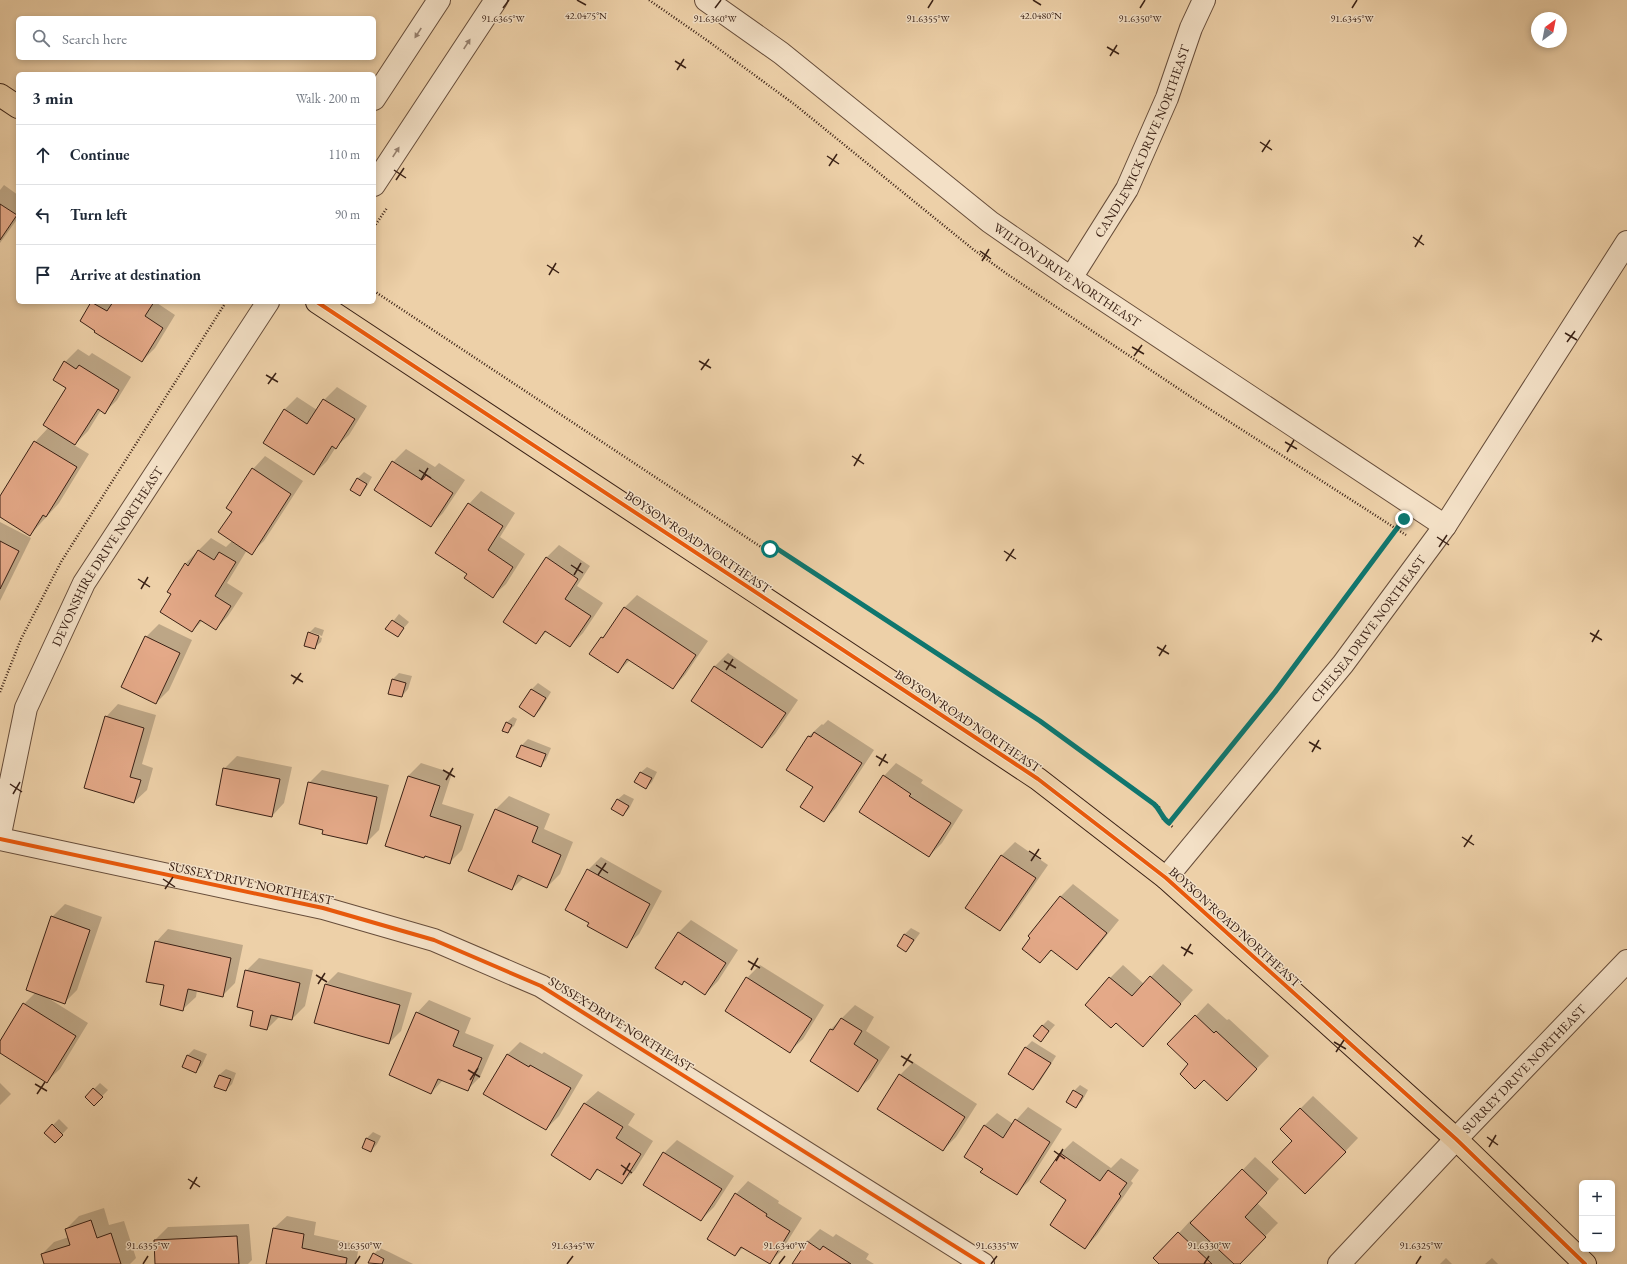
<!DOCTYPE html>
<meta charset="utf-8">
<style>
:root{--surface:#fff;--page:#f6f6f7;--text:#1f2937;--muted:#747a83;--line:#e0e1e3}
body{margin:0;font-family:"EB Garamond",serif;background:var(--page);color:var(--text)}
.controls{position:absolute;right:12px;bottom:12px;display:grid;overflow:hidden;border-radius:6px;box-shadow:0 2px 6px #0003}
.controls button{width:36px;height:36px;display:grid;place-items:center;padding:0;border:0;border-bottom:1px solid var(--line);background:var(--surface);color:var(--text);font:20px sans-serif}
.compass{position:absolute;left:1531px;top:12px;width:36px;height:36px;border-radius:50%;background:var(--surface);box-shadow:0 2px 6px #0003;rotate:32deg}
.stop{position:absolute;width:12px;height:12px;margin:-9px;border:3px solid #0f766e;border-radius:50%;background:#fff}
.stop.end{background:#0f766e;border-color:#fff;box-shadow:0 1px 4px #0008}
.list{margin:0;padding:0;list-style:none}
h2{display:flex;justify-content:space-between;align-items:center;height:52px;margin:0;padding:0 16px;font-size:17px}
h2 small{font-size:13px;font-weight:400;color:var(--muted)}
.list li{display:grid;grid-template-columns:26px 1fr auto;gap:12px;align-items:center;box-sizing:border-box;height:60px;padding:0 16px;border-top:1px solid var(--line)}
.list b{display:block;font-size:15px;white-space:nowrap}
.list em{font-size:13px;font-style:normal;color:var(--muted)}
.icon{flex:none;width:22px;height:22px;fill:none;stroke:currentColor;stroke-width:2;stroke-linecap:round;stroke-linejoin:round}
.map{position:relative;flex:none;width:1627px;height:1264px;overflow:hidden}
.search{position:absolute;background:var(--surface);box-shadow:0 2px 6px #0003;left:16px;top:16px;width:360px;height:44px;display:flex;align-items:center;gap:10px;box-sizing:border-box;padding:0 14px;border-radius:6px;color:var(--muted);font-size:15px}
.panel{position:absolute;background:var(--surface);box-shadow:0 2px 6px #0003;left:16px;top:72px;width:360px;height:232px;border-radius:6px}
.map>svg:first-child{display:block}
</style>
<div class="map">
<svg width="1627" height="1264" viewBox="0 0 1627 1264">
<rect width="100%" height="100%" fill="#edd0a8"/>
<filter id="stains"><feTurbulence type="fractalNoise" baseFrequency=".005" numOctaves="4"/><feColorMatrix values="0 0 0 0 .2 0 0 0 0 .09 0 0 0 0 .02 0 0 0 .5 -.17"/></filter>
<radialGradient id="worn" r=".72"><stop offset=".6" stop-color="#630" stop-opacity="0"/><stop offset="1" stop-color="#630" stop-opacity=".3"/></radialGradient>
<g fill="#0003">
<path d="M4,185L18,195V218L0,243V190Z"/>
<path d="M92,302H158L157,303L175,315L155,348L142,361L81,320Z"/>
<path d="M78,349L89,356L92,353L131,377L117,400L104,413L101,410L88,431L74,445L89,454L59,503L30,535L0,516V498L35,442L49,427L67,388L65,362Z"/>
<path d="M337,387L367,406L349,435L336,447L327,461L314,474L284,410L297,397L317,410L324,400Z"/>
<path d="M406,449L435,467L439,463L465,480L443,513L430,526L375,489L393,462Z"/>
<path d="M265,456L303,481L264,541L251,553L247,550L227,583L243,593L228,616L216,629L202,621L192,631L172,594L185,564L211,538L226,547L232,541L233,512L253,469Z"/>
<path d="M364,472L372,477L366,488L359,495L352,490L358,478Z"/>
<path d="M481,491L515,513L500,537L525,554L506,584L493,596L468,573L469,504Z"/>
<path d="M0,522L31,538L0,601Z"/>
<path d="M559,545L590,566L577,586L603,603L583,633L570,646L547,631L536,642L546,558Z"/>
<path d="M637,595L708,641L685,675L673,688L630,660L618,672L602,638L610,629L625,607Z"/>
<path d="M399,614L409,622L397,636L387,629Z"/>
<path d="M159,624L192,640L169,690L156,703L146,637Z"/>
<path d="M315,627L324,630L322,636L311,632V634L322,638L321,642L314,648L309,633Z"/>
<path d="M728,653L798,700L775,734L762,747L692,700L715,666Z"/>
<path d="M399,673L412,676L408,689L402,696L393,679Z"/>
<path d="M538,683L551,692L540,710L534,716L520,707L532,689Z"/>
<path d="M118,704L156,715L142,764L153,768L147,790L134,802L106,717Z"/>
<path d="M513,717L517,719L514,726L507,732L506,723Z"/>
<path d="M828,720L874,750L836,808L824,821L814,787L787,770L809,736L822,724L823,725Z"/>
<path d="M528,739L551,748L546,760L540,766L517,757L522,745Z"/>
<path d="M237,756L292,767L284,803L272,816L224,769Z"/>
<path d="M421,763L452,773L442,804L474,814L462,850L449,863L386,845L408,776Z"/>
<path d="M896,763L923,780L921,783L963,810L942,843L929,856L884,776Z"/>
<path d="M647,767L657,772L652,782L646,788L640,773Z"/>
<path d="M322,770L389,785L379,830L366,843L324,829L309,783Z"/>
<path d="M624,794L634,799L629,809L623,815L617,800Z"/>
<path d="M509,796L550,814L544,829L573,842L560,874L547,887L524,877L512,889L469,871L496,809Z"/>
<path d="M1015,842L1048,865L1012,917L1000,930L966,907L1002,855Z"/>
<path d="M601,857L662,891L639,934L626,946L588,870Z"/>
<path d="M1073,884L1119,920L1090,956L1077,969L1052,950L1040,962L1060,897Z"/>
<path d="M65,904L102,917L77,990L64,1003L48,998L88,1023L60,1069L47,1081L0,1052V1043L24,1004L35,993L52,917Z"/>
<path d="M691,920L738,950L718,981L705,994L685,981L682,984L678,933Z"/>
<path d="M911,928L920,933L912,944L906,951L898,945L905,934Z"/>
<path d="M168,929L243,945L235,983L222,996L197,990L196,997L183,1009L165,984L156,942Z"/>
<path d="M259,958L313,970L305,1006L292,1019L280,1016L267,1029L254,1010L246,971Z"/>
<path d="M1163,964L1193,990L1143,1046L1110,978L1123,965L1144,984Z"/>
<path d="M760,965L824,1005L803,1039L790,1051L726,1011L747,978Z"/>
<path d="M338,972L412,993L401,1031L389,1043L326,984Z"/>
<path d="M429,1000L471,1018L465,1033L494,1045L480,1077L467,1090L443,1080L431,1093L417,1013Z"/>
<path d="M1208,1003L1227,1020L1229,1019L1269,1056L1239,1087L1204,1078L1169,1044Z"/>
<path d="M855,1005L874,1017L866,1031L890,1047L870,1078L858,1090L831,1029Z"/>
<path d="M1048,1020L1055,1025L1041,1041L1042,1026Z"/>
<path d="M1032,1041L1056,1056L1039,1083L1033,1089L1009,1074L1026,1047Z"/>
<path d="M520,1042L542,1054L544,1052L583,1075L559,1116L546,1129L508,1054Z"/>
<path d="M194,1049L207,1054L202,1065L196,1072L188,1055Z"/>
<path d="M913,1062L977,1104L956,1137L943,1150L900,1075Z"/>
<path d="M226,1069L236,1073L232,1084L226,1090L219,1075Z"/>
<path d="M0,1083L11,1094L0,1105Z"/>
<path d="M100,1083L108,1090L94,1105L86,1097Z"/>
<path d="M1080,1085L1088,1090L1082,1101L1076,1107L1074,1091Z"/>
<path d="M598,1091L635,1114L628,1125L653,1141L635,1170L622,1183L599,1169L590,1179L552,1155L585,1103Z"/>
<path d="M1313,1096L1358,1138L1318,1180L1293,1141L1300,1109Z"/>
<path d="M1028,1107L1062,1129L1029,1181L1016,1194L984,1169V1126L997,1113L1013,1124Z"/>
<path d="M59,1119L68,1128L55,1142L45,1133Z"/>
<path d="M373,1132L381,1136L377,1144L371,1151L366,1139Z"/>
<path d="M677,1140L734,1176L714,1207L701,1220L664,1153Z"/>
<path d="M1073,1141L1111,1168L1121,1158L1139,1170L1131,1181L1133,1183L1097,1235L1085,1248L1068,1200L1060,1154Z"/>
<path d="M1255,1157L1279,1179L1257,1203L1278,1223L1238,1264H1161L1179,1233L1191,1220L1193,1222Z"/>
<path d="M748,1181L779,1201L778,1203L802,1218L782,1250L769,1263L744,1247L735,1255L736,1194Z"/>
<path d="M104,1208L109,1225L124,1221L136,1258L130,1264H45L42,1254L54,1242L69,1237L66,1229L79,1216Z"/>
<path d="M287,1216L316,1222L314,1235L359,1245L356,1264H267L274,1228Z"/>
<path d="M249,1224L252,1260L248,1264H156L155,1240L168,1227Z"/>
<path d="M820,1229L833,1237L836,1234L869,1254L866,1259L874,1264H793L808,1241Z"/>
<path d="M380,1248L389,1252L413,1264H373L370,1262L374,1254Z"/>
<path d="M1446,1258L1452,1264H1440Z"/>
<path d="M1492,1258L1498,1264H1485Z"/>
</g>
<g fill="#e4a988" stroke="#3a2115">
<path d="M0,204L17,215L0,240Z"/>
<path d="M91,302L107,311L113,302H154L145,316L163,328L142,362L94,332L95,331L80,321Z"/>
<path d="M64,361L76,369L79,365L119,390L105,414L98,409L75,445L43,425L66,388L53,380Z"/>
<path d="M323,399L355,419L336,449L332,446L314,475L263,443L284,409L307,424Z"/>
<path d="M34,441L77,467L46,517L43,515L30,536L0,517V496Z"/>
<path d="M392,461L422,480L426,475L453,493L431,527L374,490Z"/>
<path d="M252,468L291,494L252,555L218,532L232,512L226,508Z"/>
<path d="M357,478L367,484L360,496L350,490Z"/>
<path d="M468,503L503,526L488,550L513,567L493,598L464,578L467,574L435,553Z"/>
<path d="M0,541L19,551L0,589Z"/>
<path d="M198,550L214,560L219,552L236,562L215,596L231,606L216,630L200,620L192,632L160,612L171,594L167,592L185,563L188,566Z"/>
<path d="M546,557L578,579L565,599L591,616L570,647L545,631L536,644L503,622Z"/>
<path d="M624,607L696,655L673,689L627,659L618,673L589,654L601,637L603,638Z"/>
<path d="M392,620L404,628L398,637L385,629Z"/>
<path d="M308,632L319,636L315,649L304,646Z"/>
<path d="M145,636L180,653L156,704L121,687Z"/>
<path d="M714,666L786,713L762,748L691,701Z"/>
<path d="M392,679L406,683L402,697L388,694Z"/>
<path d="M531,689L546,698L534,717L519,707Z"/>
<path d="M105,716L144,728L130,777L141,780L134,803L84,788Z"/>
<path d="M506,722L512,725L508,733L502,731Z"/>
<path d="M814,732L862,763L824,822L800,807L813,787L786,770L808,736L811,737Z"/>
<path d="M521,745L546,754L541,767L516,757Z"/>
<path d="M223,768L280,779L272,817L216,805Z"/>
<path d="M640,772L652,778L646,789L634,782Z"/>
<path d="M883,775L911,794L909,796L951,823L929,857L859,812Z"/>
<path d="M408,776L440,786L430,816L461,826L450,864L425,856L424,858L385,846Z"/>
<path d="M308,782L377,797L367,844L322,834L323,830L299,824Z"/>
<path d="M617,799L629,806L623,816L611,809Z"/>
<path d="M495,809L538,827L532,842L561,855L547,888L518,875L512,890L468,871Z"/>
<path d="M1001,855L1036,878L1000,931L965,908Z"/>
<path d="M587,869L650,904L627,948L587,926L589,923L565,910Z"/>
<path d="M1060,896L1107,933L1077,970L1051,950L1040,963L1022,949L1030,938L1028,936Z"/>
<path d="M51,916L90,930L65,1004L26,990Z"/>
<path d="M678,932L726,963L705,995L684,981L682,985L655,968Z"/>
<path d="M904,934L914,940L906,952L897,946Z"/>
<path d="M155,941L231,958L223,997L188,989L183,1011L160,1005L164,985L146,982Z"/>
<path d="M245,970L300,983L292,1020L271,1015L267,1030L250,1026L253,1011L237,1007Z"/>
<path d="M1150,976L1181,1004L1143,1047L1116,1023L1111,1028L1085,1005L1109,977L1132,996Z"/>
<path d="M746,977L812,1019L790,1053L725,1011Z"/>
<path d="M325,984L400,1005L389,1044L314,1023Z"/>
<path d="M23,1003L76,1036L47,1083L0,1053V1041Z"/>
<path d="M416,1012L459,1031L453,1046L482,1058L468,1091L438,1079L431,1094L389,1075Z"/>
<path d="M1195,1015L1214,1033L1216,1031L1257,1069L1227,1101L1204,1080L1195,1089L1180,1074L1188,1064L1167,1044Z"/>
<path d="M841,1018L862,1031L854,1044L878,1060L858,1092L810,1061L830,1029L833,1030Z"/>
<path d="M1042,1025L1049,1031L1041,1042L1033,1036Z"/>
<path d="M1025,1047L1051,1063L1033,1090L1008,1074Z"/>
<path d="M507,1054L529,1067L530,1065L571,1088L546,1130L483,1094Z"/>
<path d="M187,1055L201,1061L196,1073L182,1067Z"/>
<path d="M899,1074L965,1117L943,1151L877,1109Z"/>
<path d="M219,1075L231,1079L226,1091L214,1087Z"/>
<path d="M93,1088L103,1097L94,1106L85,1097Z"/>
<path d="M1073,1090L1083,1096L1076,1108L1066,1102Z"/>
<path d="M584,1103L623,1127L616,1138L641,1154L622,1184L597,1169L590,1180L551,1155Z"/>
<path d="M1300,1108L1346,1152L1305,1194L1272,1162L1292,1141L1280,1129Z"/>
<path d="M1015,1119L1050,1142L1017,1195L980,1172L983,1169L964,1157L984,1125L1003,1138Z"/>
<path d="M52,1124L63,1135L55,1143L44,1133Z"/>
<path d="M366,1138L375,1142L371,1152L362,1148Z"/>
<path d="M663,1152L722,1189L701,1221L643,1185Z"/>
<path d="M1060,1153L1100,1181L1108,1170L1127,1183L1119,1194L1121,1196L1085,1249L1050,1225L1066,1200L1040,1182Z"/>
<path d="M1242,1169L1267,1193L1245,1217L1266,1237L1240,1264H1234L1190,1223Z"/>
<path d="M735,1193L767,1214L766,1216L790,1231L770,1264L741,1247L735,1256L707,1239Z"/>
<path d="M91,1220L97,1238L111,1233L121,1264H44L41,1254L70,1245L65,1229Z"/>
<path d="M273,1228L304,1234L302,1248L347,1258L346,1264H266Z"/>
<path d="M1178,1232L1212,1264H1159L1153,1258Z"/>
<path d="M237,1236L239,1264H155L154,1240Z"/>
<path d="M807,1241L820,1250L823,1246L851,1264H792Z"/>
<path d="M373,1253L384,1259L382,1264L368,1263Z"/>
</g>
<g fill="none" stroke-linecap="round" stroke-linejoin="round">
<g stroke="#674d3a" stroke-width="24">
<g id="minor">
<path id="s1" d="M706,0L781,53L990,222L1071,278L1445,526"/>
<path d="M374,99L439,0"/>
<path d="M374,185L496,0"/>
<path id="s2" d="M1071,278L1127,189L1167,98L1191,28L1204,0"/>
<path id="s3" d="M0,834L26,708L84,583L268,302"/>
<path d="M0,839L323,908L434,940L541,986L983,1264"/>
<path id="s4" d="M1166,878L1343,664L1445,526L1627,242"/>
<path id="s5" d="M1339,1264L1456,1139L1627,961"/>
</g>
</g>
<g stroke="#3a2115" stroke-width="24">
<g id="major">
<path d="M0,95L18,107"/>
<path d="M317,302L1038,779L1166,878L1456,1139L1585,1264"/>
</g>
</g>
<g stroke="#3a2115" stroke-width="2.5" stroke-dasharray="1 2" stroke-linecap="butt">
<path d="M649,0L708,41L794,104L974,250L1007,274L1194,399L1406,535"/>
<path d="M374,227L387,208"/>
<path d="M374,291L764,549L776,548L1040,721L1154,803L1159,807L1163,819L1174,828"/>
<path d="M0,692L21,639L61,562L226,302"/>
<path d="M1169,823L1275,692L1398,527"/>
</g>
<use href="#minor" stroke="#f3e0c6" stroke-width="22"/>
<use href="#major" stroke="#edd0a8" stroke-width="22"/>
<g stroke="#f3e0c6" stroke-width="6">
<g id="cycleway">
<path d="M317,302L1038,779L1166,878L1456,1139L1585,1264"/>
<path d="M0,839L323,908L434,940L541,986L983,1264"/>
</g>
</g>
<use href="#cycleway" stroke="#e8590c" stroke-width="4"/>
</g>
<defs><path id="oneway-solid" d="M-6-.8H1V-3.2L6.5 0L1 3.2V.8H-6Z"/></defs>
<g fill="#96806e">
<use href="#oneway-solid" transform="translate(418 33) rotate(123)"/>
<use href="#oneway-solid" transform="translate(467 44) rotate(-57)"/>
<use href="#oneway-solid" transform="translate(396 152) rotate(-57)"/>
</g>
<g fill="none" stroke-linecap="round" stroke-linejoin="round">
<path stroke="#0f766e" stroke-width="5" d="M770,549L776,548L1040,721L1154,804C1161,810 1161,817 1169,823L1275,692L1404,519"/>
</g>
<path fill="none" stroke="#3a2115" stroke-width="1.5" d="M577,0L586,5M1033,0L1041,5M503,8L509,0M715,8L721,0M928,8L933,0M1140,8L1145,0M1352,8L1357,0M1107,47L1119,54M1110,56L1117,45M675,61L686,68M677,70L684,59M1260,142L1272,150M1262,152L1270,140M827,156L839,164M829,166L837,154M394,170L406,178M396,180L404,168M1413,237L1424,245M1415,247L1422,235M980,251L991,259M982,261L989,249M547,265L559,273M549,275L556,263M1565,333L1577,340M1567,342L1575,331M1132,347L1144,354M1134,356L1142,345M699,361L711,368M701,370L709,359M266,375L278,382M268,384L276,373M1285,442L1297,449M1287,452L1294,440M852,456L864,464M854,466L861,454M419,470L431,478M421,480L428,468M1437,537L1449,545M1439,547L1447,535M1004,551L1016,559M1006,561L1014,549M571,565L583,573M574,575L581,563M138,579L150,587M141,589L148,577M1590,633L1602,640M1592,642L1599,630M1157,647L1169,654M1159,656L1166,645M724,661L736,668M726,670L733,659M291,675L303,682M293,684L301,673M1309,742L1321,749M1312,752L1319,740M876,756L888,763M879,766L886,754M443,770L455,777M446,780L453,768M10,784L22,792M13,794L20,782M1462,837L1474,845M1464,847L1472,835M1029,851L1041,859M1031,861L1039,849M596,865L608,873M598,875L606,863M163,879L175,887M165,889L173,877M1181,947L1193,954M1184,956L1191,944M748,961L760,968M751,970L758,958M316,975L327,982M318,984L325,973M1334,1042L1346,1049M1336,1052L1344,1040M901,1056L913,1063M903,1066L911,1054M468,1070L480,1077M470,1080L478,1068M35,1084L47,1091M37,1094L45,1082M1487,1137L1498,1145M1489,1147L1496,1135M1054,1151L1065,1159M1056,1161L1063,1149M621,1165L632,1173M623,1175L630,1163M188,1179L200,1187M190,1189L197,1177M143,1264L148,1256M355,1264L360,1256M567,1264L573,1256M779,1264L785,1256M991,1264L997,1256M1204,1264L1209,1256M1416,1264L1421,1256"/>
<g text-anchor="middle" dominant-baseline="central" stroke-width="3" stroke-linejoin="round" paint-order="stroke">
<g font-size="13" fill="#3a2115" stroke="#f3e0c6">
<text stroke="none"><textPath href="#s2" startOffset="155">CANDLEWICK DRIVE NORTHEAST</textPath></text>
<text stroke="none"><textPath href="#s1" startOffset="454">WILTON DRIVE NORTHEAST</textPath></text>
<text transform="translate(698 542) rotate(34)">BOYSON ROAD NORTHEAST</text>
<text stroke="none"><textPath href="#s3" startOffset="301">DEVONSHIRE DRIVE NORTHEAST</textPath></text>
<text stroke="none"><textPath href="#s4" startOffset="321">CHELSEA DRIVE NORTHEAST</textPath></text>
<text transform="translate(968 721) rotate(34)">BOYSON ROAD NORTHEAST</text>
<text transform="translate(251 883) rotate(12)">SUSSEX DRIVE NORTHEAST</text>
<text transform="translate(1235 927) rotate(42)">BOYSON ROAD NORTHEAST</text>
<text transform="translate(621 1024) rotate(32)">SUSSEX DRIVE NORTHEAST</text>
<text stroke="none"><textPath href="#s5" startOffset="269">SURREY DRIVE NORTHEAST</textPath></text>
</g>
</g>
<g font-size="10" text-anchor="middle" fill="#3a2115" stroke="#f3e0c6" stroke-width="3" stroke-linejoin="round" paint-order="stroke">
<text x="586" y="19">42.0475°N</text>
<text x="1041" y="19">42.0480°N</text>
<text x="503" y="22">91.6365°W</text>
<text x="715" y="22">91.6360°W</text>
<text x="928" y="22">91.6355°W</text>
<text x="1140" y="22">91.6350°W</text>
<text x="1352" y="22">91.6345°W</text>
<text x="148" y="1249">91.6355°W</text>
<text x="360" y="1249">91.6350°W</text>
<text x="573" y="1249">91.6345°W</text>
<text x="785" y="1249">91.6340°W</text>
<text x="997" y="1249">91.6335°W</text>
<text x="1209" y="1249">91.6330°W</text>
<text x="1421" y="1249">91.6325°W</text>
</g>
<rect width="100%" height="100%" filter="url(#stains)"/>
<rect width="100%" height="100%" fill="url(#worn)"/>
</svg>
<div class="controls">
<button>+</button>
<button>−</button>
</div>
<svg class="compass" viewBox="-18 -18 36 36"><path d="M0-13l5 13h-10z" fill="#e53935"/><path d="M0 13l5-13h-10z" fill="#747a83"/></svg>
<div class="stop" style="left:770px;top:549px"></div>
<div class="stop end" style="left:1404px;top:519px"></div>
<div class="search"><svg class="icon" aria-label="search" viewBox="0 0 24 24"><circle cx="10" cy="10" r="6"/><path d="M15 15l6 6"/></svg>Search here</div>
<section class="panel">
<h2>3 min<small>Walk · 200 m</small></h2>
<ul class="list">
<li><svg class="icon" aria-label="ahead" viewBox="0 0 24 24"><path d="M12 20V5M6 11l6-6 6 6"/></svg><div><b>Continue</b></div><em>110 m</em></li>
<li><svg class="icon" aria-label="left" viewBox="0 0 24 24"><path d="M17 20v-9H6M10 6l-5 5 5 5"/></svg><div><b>Turn left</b></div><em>90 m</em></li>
<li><svg class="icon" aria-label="arrive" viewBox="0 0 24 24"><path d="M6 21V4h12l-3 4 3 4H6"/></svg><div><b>Arrive at destination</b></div></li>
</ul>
</section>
</div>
